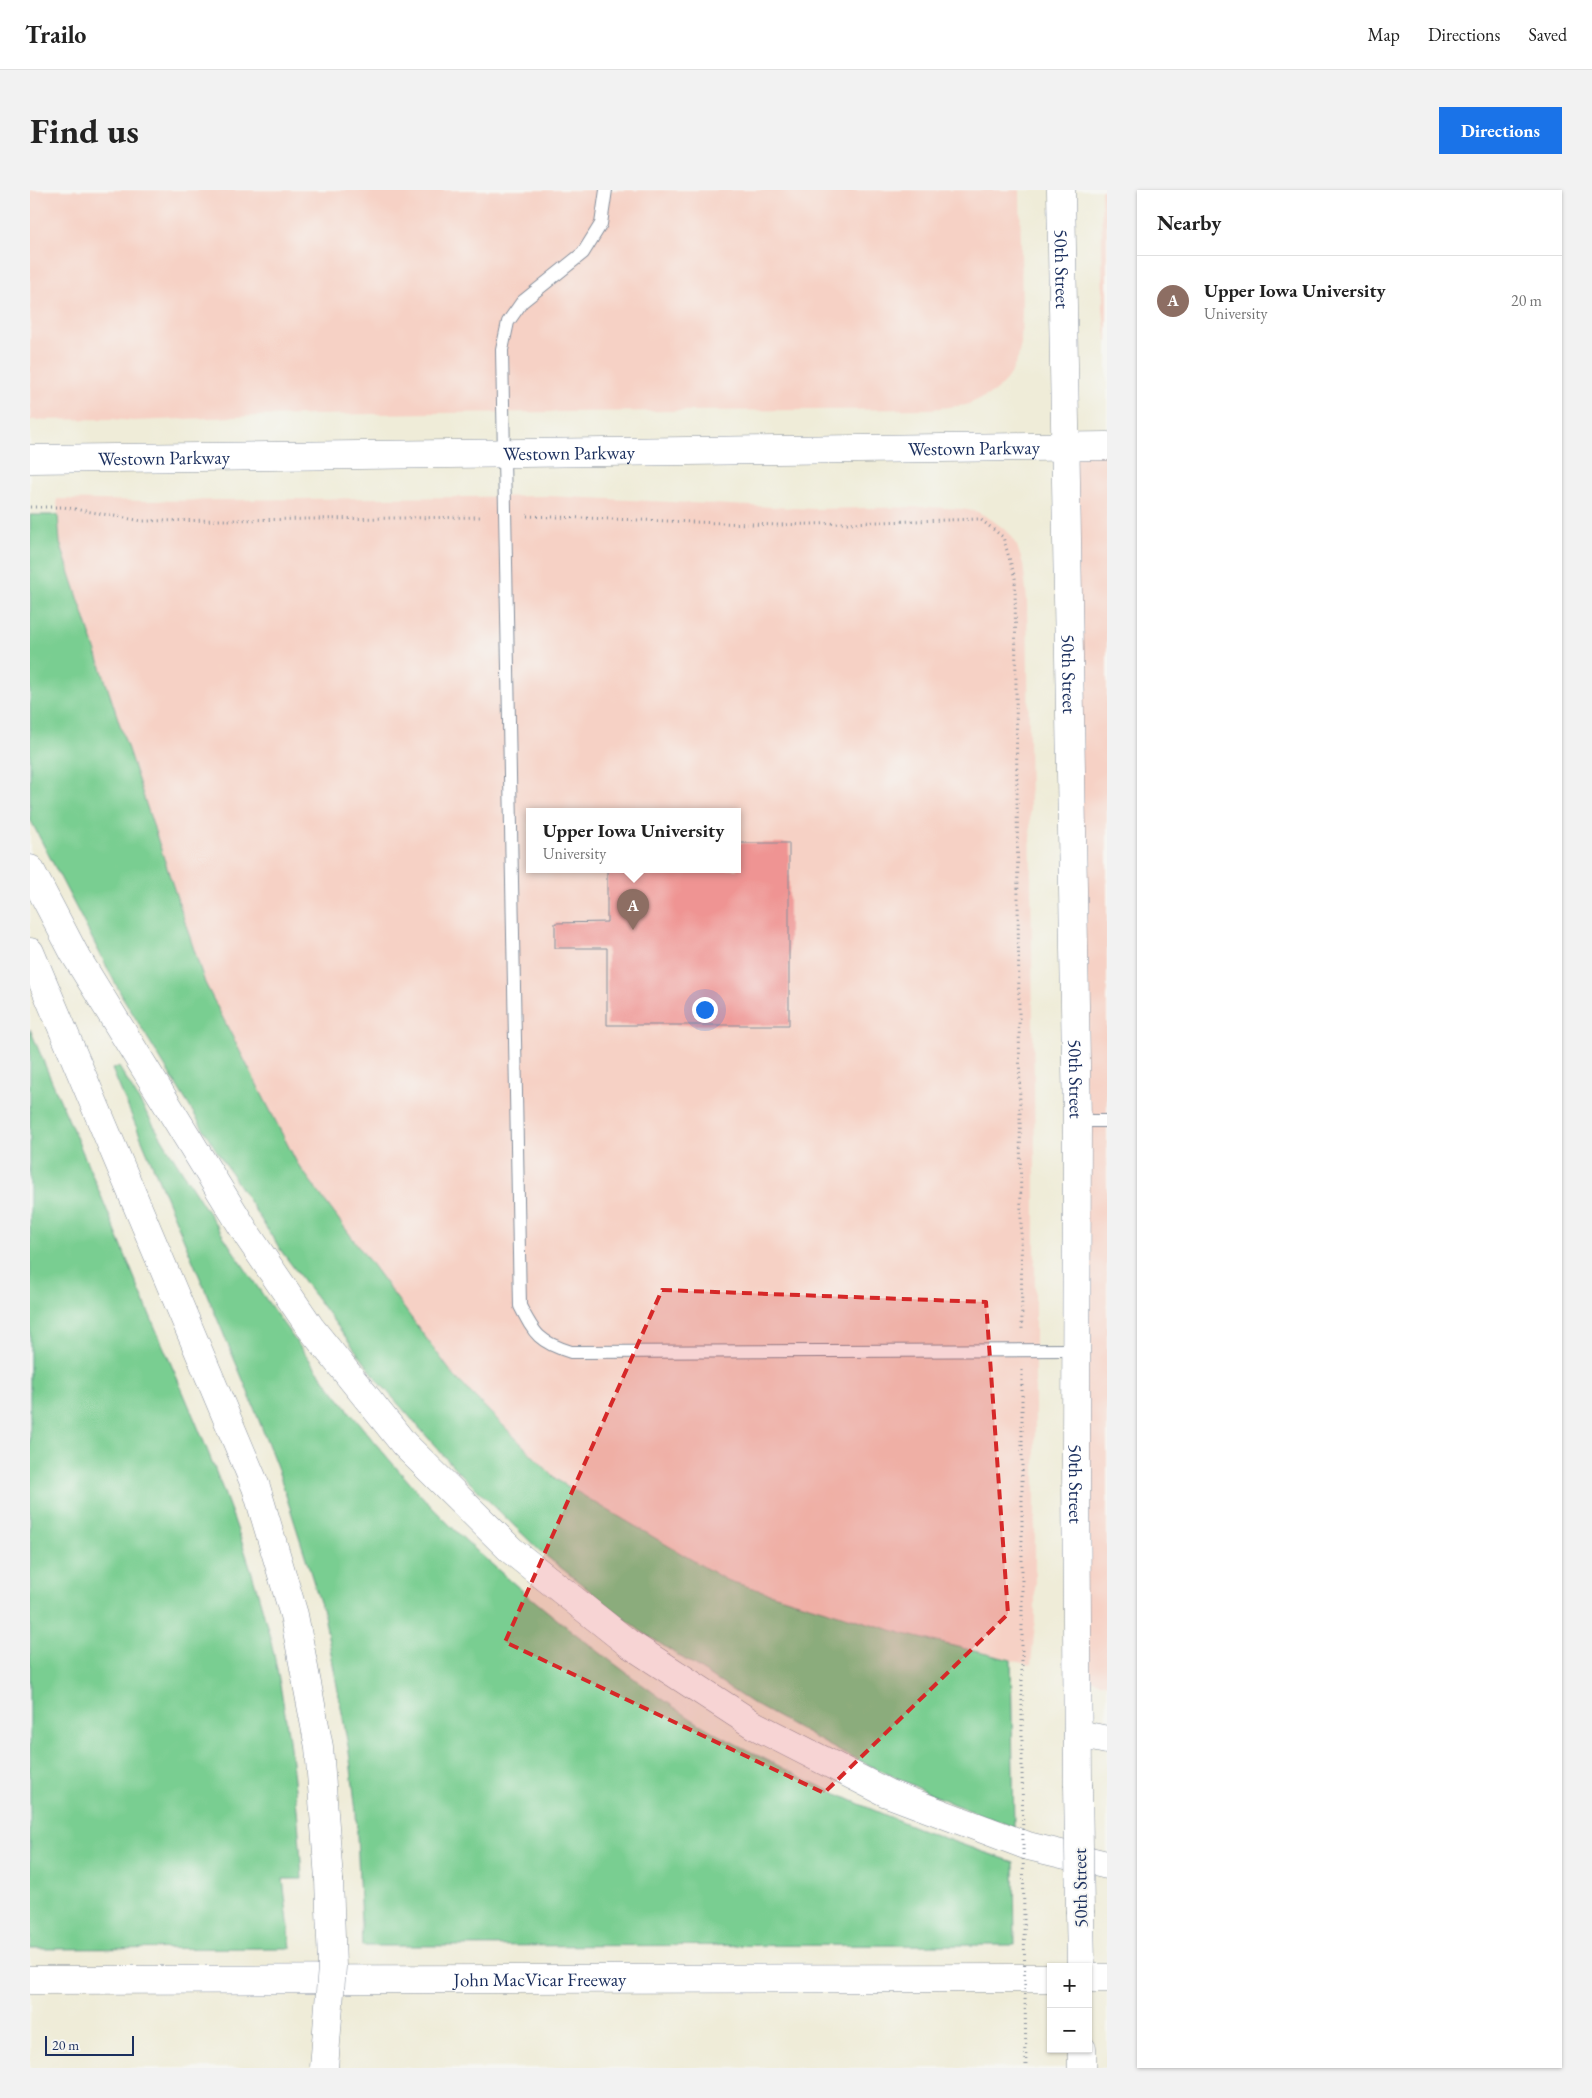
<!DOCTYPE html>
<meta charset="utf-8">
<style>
:root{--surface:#fff;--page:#f2f2f2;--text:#222;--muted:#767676;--line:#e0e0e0;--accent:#1a73e8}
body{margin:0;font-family:"EB Garamond",serif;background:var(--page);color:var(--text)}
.controls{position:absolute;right:15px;bottom:15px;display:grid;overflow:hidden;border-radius:0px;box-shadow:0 1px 4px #0004}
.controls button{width:45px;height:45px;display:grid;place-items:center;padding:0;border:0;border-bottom:1px solid var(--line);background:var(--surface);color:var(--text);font:25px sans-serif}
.scale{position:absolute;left:15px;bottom:12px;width:89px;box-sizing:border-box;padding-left:5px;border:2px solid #1b2f5e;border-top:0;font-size:14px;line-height:18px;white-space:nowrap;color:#1b2f5e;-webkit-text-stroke:4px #f6f6f2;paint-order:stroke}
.you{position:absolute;left:674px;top:819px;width:18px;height:18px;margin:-12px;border:4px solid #fff;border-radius:50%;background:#1a73e8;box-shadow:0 0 0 8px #1a73e833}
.badge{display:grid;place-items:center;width:32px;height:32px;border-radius:50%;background:var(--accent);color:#fff;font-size:16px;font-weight:700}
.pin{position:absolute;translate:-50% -41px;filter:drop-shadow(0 1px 2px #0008)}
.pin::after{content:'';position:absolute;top:26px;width:18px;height:15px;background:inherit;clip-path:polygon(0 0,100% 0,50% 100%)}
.popup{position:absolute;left:496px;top:618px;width:215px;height:65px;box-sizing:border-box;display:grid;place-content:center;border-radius:0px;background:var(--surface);filter:drop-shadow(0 1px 4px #0005);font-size:16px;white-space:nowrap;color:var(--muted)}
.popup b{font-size:19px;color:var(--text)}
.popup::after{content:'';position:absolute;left:50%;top:100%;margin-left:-10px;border:10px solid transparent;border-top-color:var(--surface)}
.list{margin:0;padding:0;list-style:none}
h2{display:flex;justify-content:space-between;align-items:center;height:65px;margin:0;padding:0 20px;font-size:21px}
h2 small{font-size:16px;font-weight:400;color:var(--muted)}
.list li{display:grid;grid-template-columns:32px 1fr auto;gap:15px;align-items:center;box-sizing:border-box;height:90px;padding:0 20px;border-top:1px solid var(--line)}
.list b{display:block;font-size:19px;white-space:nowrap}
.list p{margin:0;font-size:16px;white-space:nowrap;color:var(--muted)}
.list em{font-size:16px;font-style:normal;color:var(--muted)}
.map{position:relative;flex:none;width:1077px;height:1878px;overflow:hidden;border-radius:0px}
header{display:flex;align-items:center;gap:30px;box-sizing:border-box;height:70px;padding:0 25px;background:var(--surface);border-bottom:1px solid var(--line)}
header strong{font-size:24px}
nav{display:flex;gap:28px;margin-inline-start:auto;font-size:18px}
.intro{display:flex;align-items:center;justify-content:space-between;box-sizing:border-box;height:120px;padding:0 30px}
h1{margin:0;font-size:35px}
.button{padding:12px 22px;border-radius:0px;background:var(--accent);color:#fff;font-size:18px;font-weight:700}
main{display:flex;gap:30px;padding:0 30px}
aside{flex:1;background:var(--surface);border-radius:0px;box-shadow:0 1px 4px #0004}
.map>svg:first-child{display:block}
</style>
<header>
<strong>Trailo</strong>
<nav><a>Map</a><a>Directions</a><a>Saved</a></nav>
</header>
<div class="intro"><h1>Find us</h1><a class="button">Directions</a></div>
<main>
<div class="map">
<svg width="1077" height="1878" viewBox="0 0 1077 1878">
<rect width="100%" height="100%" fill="#f6f6f2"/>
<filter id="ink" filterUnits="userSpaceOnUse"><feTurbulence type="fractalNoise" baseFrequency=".02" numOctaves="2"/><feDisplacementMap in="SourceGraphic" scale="10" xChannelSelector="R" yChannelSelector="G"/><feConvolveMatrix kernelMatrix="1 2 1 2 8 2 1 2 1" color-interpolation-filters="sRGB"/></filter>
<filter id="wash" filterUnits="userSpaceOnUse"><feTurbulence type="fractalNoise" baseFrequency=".0096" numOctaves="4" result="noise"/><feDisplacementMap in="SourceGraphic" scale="20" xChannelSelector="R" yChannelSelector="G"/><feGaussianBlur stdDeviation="1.12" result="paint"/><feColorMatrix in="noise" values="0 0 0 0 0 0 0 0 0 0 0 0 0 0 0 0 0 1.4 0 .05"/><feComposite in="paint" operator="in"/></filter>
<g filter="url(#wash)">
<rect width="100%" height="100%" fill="#efecd8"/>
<g fill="#f6d1c5" fill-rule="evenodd">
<path d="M0,0H990L992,121L991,153L988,168L982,181L973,194L963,203L936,215L902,219L401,223L228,226L103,231L83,229L0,230Z"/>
<path d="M1071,0H1077V156L1073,119Z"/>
<path d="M1077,256V1494L1047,1485L1037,257Z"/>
<path d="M516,306L783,319L899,317L932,319L948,322L962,330L977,341L987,356L993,374L997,409L1005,967V1434L1001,1475L878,1445L696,1390L526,1290L424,1186L267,973L175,793L30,353L27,309L114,311ZM499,621H707V679H499Z"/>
</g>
<g fill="#79ce91" stroke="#4a7e78">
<path d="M0,325H28L30,353L175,793L267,973L424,1186L527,1290L696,1390L878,1445L981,1470L984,1637L923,1614L811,1562L722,1513L609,1440L510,1361L422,1275L350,1193L252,1062L188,963L92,806L0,629Z"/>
<path d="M0,839C22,894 47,947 69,1001C88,1046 105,1091 124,1135C171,1243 218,1349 244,1465C260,1539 268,1614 272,1689H253L261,1758L0,1759Z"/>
<path d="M89,877C177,1026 270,1172 387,1301C431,1350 482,1393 533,1434C575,1467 618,1500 663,1530C685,1544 710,1556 733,1568C814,1610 898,1645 984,1672L985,1755L332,1756L326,1622L319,1561L294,1425L247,1277L216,1197L82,879Z"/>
</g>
<g id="blocks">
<path fill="#ef9493" d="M707,653H759V835H577V758H525V733L577,732V679H707Z"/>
</g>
</g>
<g filter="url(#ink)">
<use href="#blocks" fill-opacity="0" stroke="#858e9b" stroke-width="1"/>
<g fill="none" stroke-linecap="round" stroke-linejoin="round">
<g stroke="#858e9b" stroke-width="14">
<g id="service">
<path d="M576,0L571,34L553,63L492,112L478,132L472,160L490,1116C505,1145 509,1152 541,1162L1046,1160"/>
<path d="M1047,931H1077"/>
</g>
</g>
<g stroke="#858e9b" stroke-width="29">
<g id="tertiary">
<path id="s1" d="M0,269L1077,256"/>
</g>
</g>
<g stroke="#858e9b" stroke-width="29">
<g id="secondary">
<path id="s2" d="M1031,0L1047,931L1046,1266L1048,1594"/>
<path d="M1050,1723L1051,1777"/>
<path d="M1052,1859V1878"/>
</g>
</g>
<g stroke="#858e9b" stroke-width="29">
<g id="motorway">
<path d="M0,679L44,763L218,1046L280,1137L374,1254L481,1360L598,1453L724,1535L857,1603L998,1656L1077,1675"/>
<path d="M0,762L226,1297L264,1425L289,1557L299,1689"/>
<path d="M1048,1544L1077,1550"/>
<path d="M1058,1788H1077"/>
<path id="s3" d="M0,1790L1021,1788"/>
</g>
</g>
<g stroke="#858e9b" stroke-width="3" stroke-dasharray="1 4" stroke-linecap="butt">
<path d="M0,317H33L112,331L453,327"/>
<path d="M497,326L748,335L950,329L973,347L985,388L992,1139"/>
<path d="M992,1180V1579"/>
</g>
<use href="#service" stroke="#fff" stroke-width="12"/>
<use href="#tertiary" stroke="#fff" stroke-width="28"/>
<use href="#secondary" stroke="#fff" stroke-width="28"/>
<use href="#motorway" stroke="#fff" stroke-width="28"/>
<g stroke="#858e9b" stroke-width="29" stroke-linecap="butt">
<path id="secondary-bridge" d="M1048,1594L1050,1723"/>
</g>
<g stroke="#858e9b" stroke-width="29" stroke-linecap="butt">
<path id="motorway-bridge" d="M294,1878L302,1777L299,1689"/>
</g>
<path stroke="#858e9b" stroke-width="3" stroke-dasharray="1 4" stroke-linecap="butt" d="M992,1579L996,1878"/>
<use href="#secondary-bridge" stroke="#fff" stroke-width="28"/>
<use href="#motorway-bridge" stroke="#fff" stroke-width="28"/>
</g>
</g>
<path fill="#d62828" fill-opacity="0.2" stroke="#d62828" stroke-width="4" stroke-dasharray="10 6" stroke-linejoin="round" d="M632,1100L956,1112L978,1424L794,1603L475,1452Z"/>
<g text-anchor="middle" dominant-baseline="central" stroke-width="4" stroke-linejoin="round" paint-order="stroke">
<g font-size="19" fill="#1b2f5e" stroke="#f6f6f2">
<text stroke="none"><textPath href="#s2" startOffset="79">50th Street</textPath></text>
<text stroke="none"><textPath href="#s1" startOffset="944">Westown Parkway</textPath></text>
<text stroke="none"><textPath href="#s1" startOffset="539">Westown Parkway</textPath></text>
<text stroke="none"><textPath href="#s1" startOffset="134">Westown Parkway</textPath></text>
<text stroke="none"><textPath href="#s2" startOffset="484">50th Street</textPath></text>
<text stroke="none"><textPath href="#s2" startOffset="889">50th Street</textPath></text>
<text stroke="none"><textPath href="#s2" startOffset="1294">50th Street</textPath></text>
<text transform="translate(1050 1698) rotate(-91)">50th Street</text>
<text stroke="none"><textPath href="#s3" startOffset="510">John MacVicar Freeway</textPath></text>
</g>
</g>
</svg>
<div class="controls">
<button>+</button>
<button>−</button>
</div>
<div class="scale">20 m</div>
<div class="you"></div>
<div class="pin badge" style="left:603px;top:740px;background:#8d6e63">A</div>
<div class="popup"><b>Upper Iowa University</b>University</div>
</div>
<aside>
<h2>Nearby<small></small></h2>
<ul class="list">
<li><span class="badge" style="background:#8d6e63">A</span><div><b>Upper Iowa University</b><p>University</p></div><em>20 m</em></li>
</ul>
</aside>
</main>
